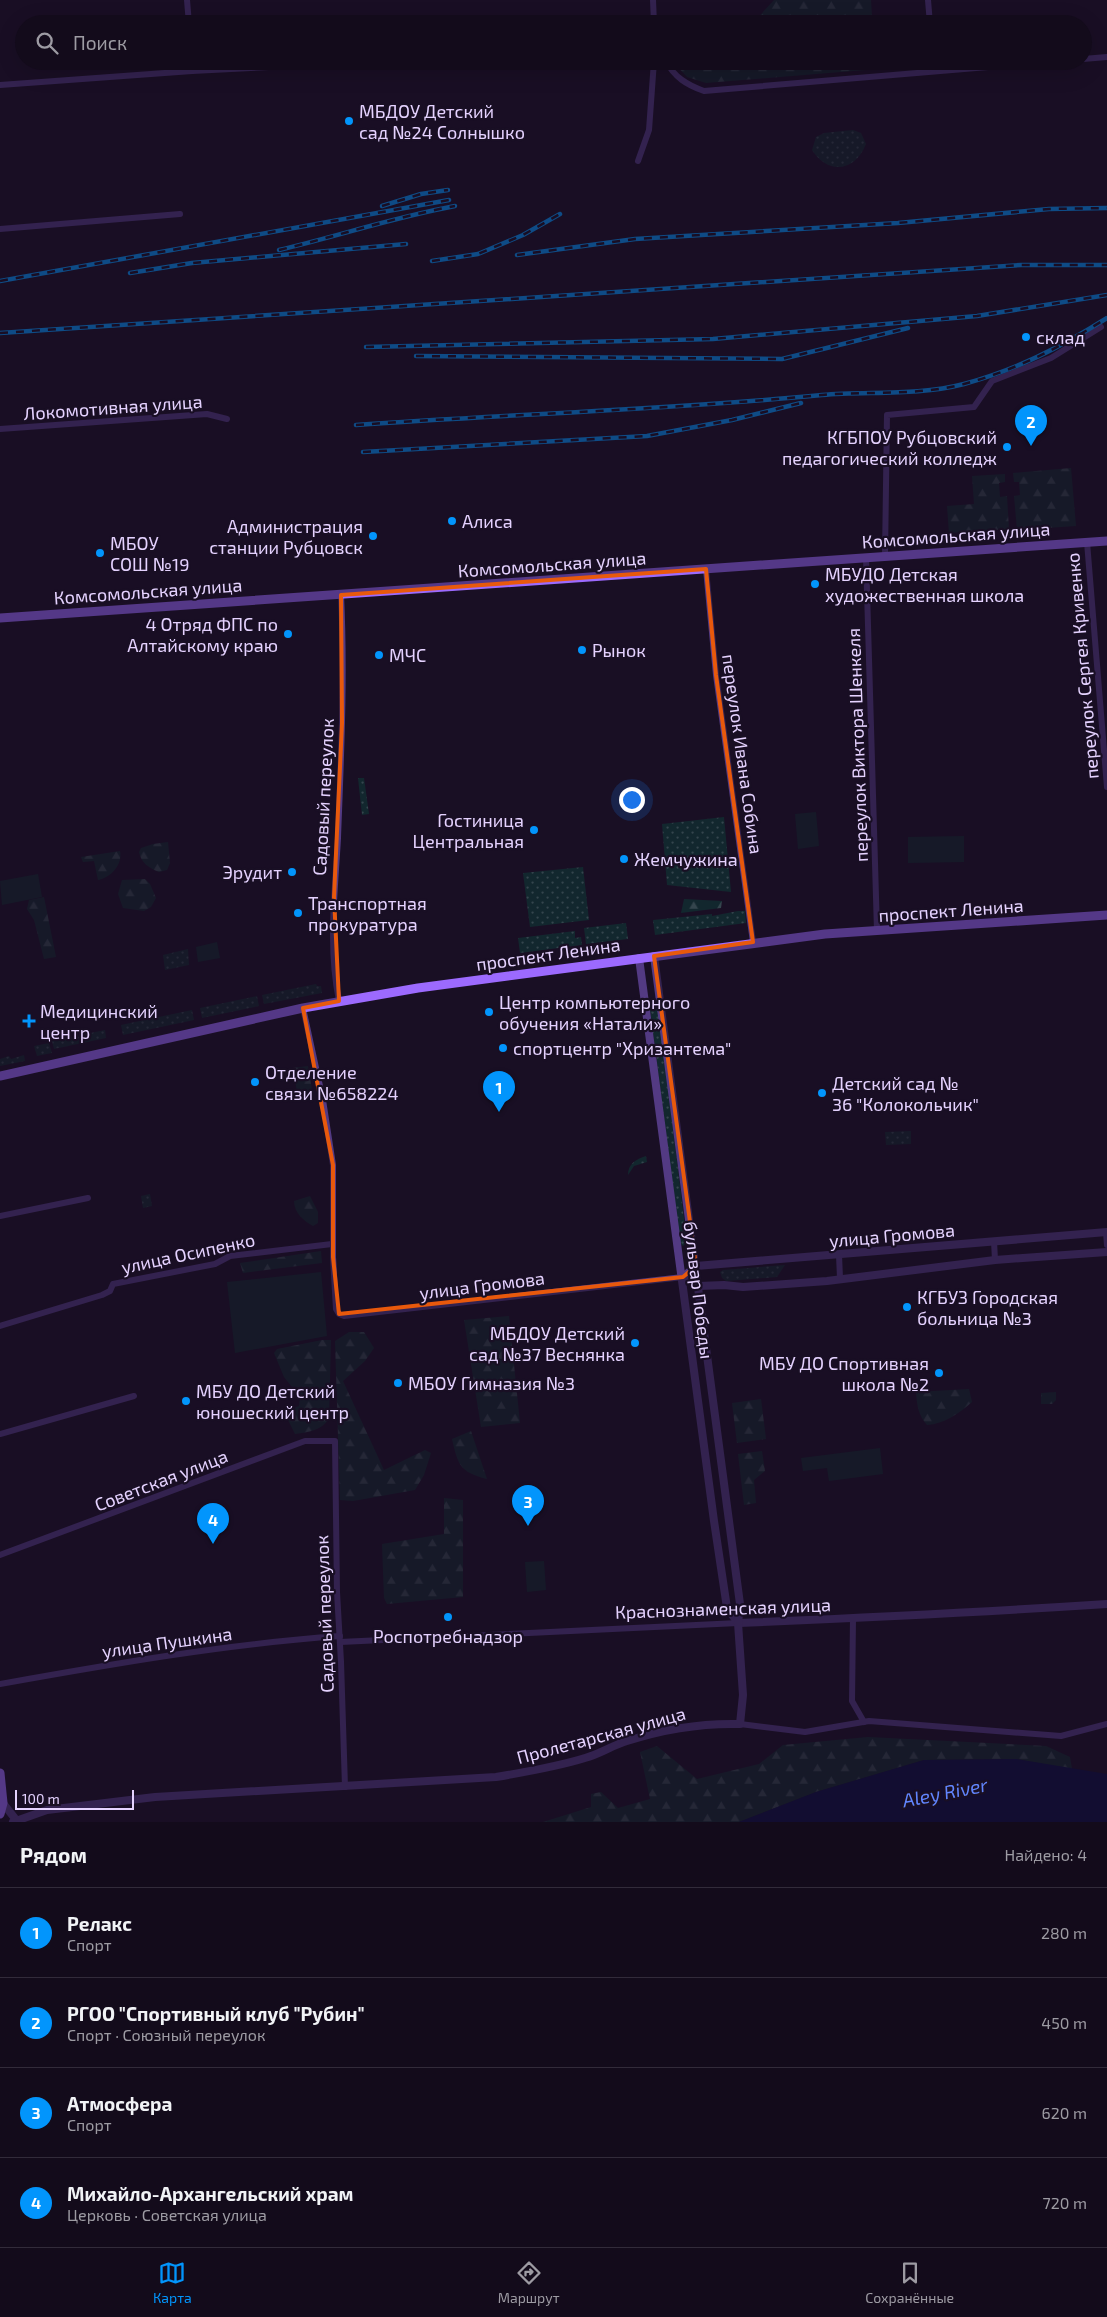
<!DOCTYPE html>
<html lang="ru">
<meta charset="utf-8">
<style>
:root{--surface:#130b1b;--page:#201928;--text:#f1f3f6;--muted:#9d9ba3;--line:#322b3a;--accent:#0295fc}
body{margin:0;font-family:"Exo 2",sans-serif;background:var(--page);color:var(--text)}
.scale{position:absolute;left:15px;bottom:12px;width:119px;box-sizing:border-box;padding-left:5px;border:2px solid #e5d2ff;border-top:0;font-size:14px;line-height:18px;white-space:nowrap;color:#e5d2ff;-webkit-text-stroke:4px #190f24;paint-order:stroke}
.you{position:absolute;left:631px;top:799px;width:18px;height:18px;margin:-12px;border:4px solid #fff;border-radius:50%;background:#1a73e8;box-shadow:0 0 0 8px #1a73e833}
.badge{display:grid;place-items:center;width:32px;height:32px;border-radius:50%;background:var(--accent);color:#fff;font-size:16px;font-weight:700}
.pin{position:absolute;translate:-50% -41px;filter:drop-shadow(0 1px 2px #0008)}
.pin::after{content:'';position:absolute;top:26px;width:18px;height:15px;background:inherit;clip-path:polygon(0 0,100% 0,50% 100%)}
.list{margin:0;padding:0;list-style:none}
h2{display:flex;justify-content:space-between;align-items:center;height:65px;margin:0;padding:0 20px;font-size:21px}
h2 small{font-size:16px;font-weight:400;color:var(--muted)}
.list li{display:grid;grid-template-columns:32px 1fr auto;gap:15px;align-items:center;box-sizing:border-box;height:90px;padding:0 20px;border-top:1px solid var(--line)}
.list b{display:block;font-size:19px;white-space:nowrap}
.list p{margin:0;font-size:16px;white-space:nowrap;color:var(--muted)}
.list em{font-size:16px;font-style:normal;color:var(--muted)}
.icon{flex:none;width:28px;height:28px;fill:none;stroke:currentColor;stroke-width:2;stroke-linecap:round;stroke-linejoin:round}
.map{position:relative;flex:none;width:1107px;height:1822px;overflow:hidden}
.search{position:absolute;background:var(--surface);box-shadow:0 5px 20px #0002;left:15px;right:15px;top:15px;height:55px;display:flex;align-items:center;gap:12px;box-sizing:border-box;padding:0 18px;border-radius:28px;color:var(--muted);font-size:19px}
.sheet{height:425px;background:var(--surface)}
nav{display:flex;justify-content:space-around;align-items:center;box-sizing:border-box;height:70px;border-top:1px solid var(--line);background:var(--surface);font-size:14px;color:var(--muted)}
nav a{display:grid;justify-items:center;gap:2px}
nav .on{color:var(--accent)}
.map>svg:first-child{display:block}
</style>
<div class="map">
<svg width="1107" height="1822" viewBox="0 0 1107 1822">
<defs>
<pattern id="green-dots" width="8" height="8" patternUnits="userSpaceOnUse" patternTransform="scale(1.25)"><rect width="8" height="8" fill="#12272e"/><path d="M2 2h.1M6 6h.1" fill="none" stroke="#34454d" stroke-width="1.8" stroke-linecap="round"/></pattern>
<pattern id="forest-firs" width="22" height="20" patternUnits="userSpaceOnUse" patternTransform="scale(1.25)"><rect width="22" height="20" fill="#12272e"/><path d="M5 1l3.5 6h-7zM16 11l3.5 6h-7z" fill="#34454d"/></pattern>
</defs>
<rect width="100%" height="100%" fill="#190f24"/>
<g fill="url(#green-dots)">
<path d="M853,130L861,133L866,144C855,172 828,175 812,150L816,137L824,133Z"/>
<path d="M358,778H364L369,814L362,815Z"/>
<path d="M724,817L731,892L667,885L662,824Z"/>
<path d="M583,867L589,920L530,927L523,873Z"/>
<path d="M738,911H745L746,923L655,935L653,920L712,914V916Z"/>
<path d="M626,923L628,939L586,944L584,928Z"/>
<path d="M575,931V938L581,937L582,945L520,953L518,938Z"/>
<path d="M188,949L189,965L165,970L163,955Z"/>
<path d="M316,984L317,986H321L322,993L264,1004L262,995Z"/>
<path d="M257,996L259,1006L202,1018L200,1008Z"/>
<path d="M658,1008L687,1242L683,1246L680,1243L650,1009Z"/>
<path d="M192,1010L194,1020L123,1035L121,1025Z"/>
<path d="M105,1030L106,1038L54,1049L52,1041Z"/>
<path d="M49,1043L52,1053L37,1056L34,1046Z"/>
<path d="M24,1055L25,1061L0,1066V1059L9,1056L11,1059Z"/>
<path d="M911,1131V1144L886,1145L885,1132Z"/>
<path d="M646,1156L647,1162L634,1166L628,1175C628,1164 636,1159 646,1156Z"/>
<path d="M150,1194L152,1206L143,1208L141,1196Z"/>
<path d="M785,1265L777,1277L726,1281L722,1278L720,1272L723,1270Z"/>
</g>
<g fill="url(#forest-firs)">
<path d="M774,0H871L872,17L884,19V24H752Z"/>
<path d="M672,61H882L877,69L706,83L687,77Z"/>
<path d="M1071,468L1076,526L1017,530L1014,496L1020,495L1019,482H1014L1013,473Z"/>
<path d="M1005,474V482L999,483L1000,497L1007,496L1009,529L949,533L947,506L974,504L972,476Z"/>
<path d="M168,842L170,863L167,870L159,872C149,868 141,863 139,852L141,848L153,844Z"/>
<path d="M120,851C123,865 110,878 98,880L94,861L83,862L81,857Z"/>
<path d="M145,879L150,884L156,898L151,907L144,911L123,908L118,894L122,880Z"/>
<path d="M44,897L56,957L44,959L34,920L27,909L29,900Z"/>
<path d="M684,899L722,901L721,908L681,913Z"/>
<path d="M308,1066L313,1096L298,1098L293,1068Z"/>
<path d="M310,1196L318,1212V1223L313,1226C304,1221 294,1213 294,1201Z"/>
<path d="M321,1251L322,1263L243,1273L240,1263Z"/>
<path d="M509,1316L520,1423L481,1427L464,1320Z"/>
<path d="M349,1332H364L374,1348L365,1361L343,1381L384,1470L425,1450L431,1453L424,1475L415,1490L353,1501L340,1500L335,1341Z"/>
<path d="M322,1340H331L329,1419C320,1431 309,1432 295,1434L284,1412L299,1406L300,1397L284,1377L274,1353L277,1349Z"/>
<path d="M969,1389L972,1402C960,1413 944,1424 927,1425C918,1415 917,1405 916,1392Z"/>
<path d="M1056,1392V1400L1052,1404H1041V1393Z"/>
<path d="M761,1399L766,1439L737,1443L732,1403Z"/>
<path d="M471,1431L487,1479C459,1472 458,1464 452,1439Z"/>
<path d="M762,1451L765,1471L754,1480L756,1503L744,1505L738,1454Z"/>
<path d="M444,1498L463,1500V1597L387,1604L384,1598L382,1544L444,1534Z"/>
<path d="M868,1737L1046,1746L1070,1757L1072,1769L1016,1759L924,1760L816,1792L739,1822H543L591,1807V1794L601,1792L618,1808L650,1799L640,1752L657,1746L697,1779L759,1764L783,1745Z"/>
</g>
<g fill="#12272e">
<path d="M816,812L819,846L798,849L795,814Z"/>
<path d="M964,836V862L908,863V837Z"/>
<path d="M38,874L42,897L2,905L0,881Z"/>
<path d="M217,942L220,958L198,962L196,947Z"/>
<path d="M321,1272L327,1336L235,1353L227,1282Z"/>
<path d="M880,1448L883,1474L829,1481L827,1468L803,1471L801,1458Z"/>
<path d="M544,1561L546,1590L527,1592L525,1562Z"/>
</g>
<path fill="#0a0d42" d="M1016,1759L1107,1774V1822H739L816,1792L924,1760Z"/>
<g fill="none" stroke-linecap="round" stroke-linejoin="round">
<g stroke="#533a83" stroke-width="6">
<path d="M187,0L189,24"/>
<path d="M653,0L654,24"/>
<path d="M928,0L930,24"/>
<path d="M1083,59L1107,57"/>
<path d="M191,61L192,71"/>
<path d="M666,61C674,77 687,85 704,91L1058,61"/>
<path d="M932,61L933,71"/>
<path d="M0,85L192,71L384,61"/>
<path d="M638,161L649,130L654,61"/>
<path d="M0,229L180,214"/>
<path d="M0,429L207,414L227,419"/>
<path d="M1087,542L1107,787"/>
<path d="M885,556L887,415L974,407L992,381L1051,358L1101,327"/>
<path d="M866,557L877,931"/>
<path d="M706,569L716,675L753,942"/>
<path d="M339,1001C328,947 335,892 338,838C341,757 345,676 341,595"/>
<path d="M303,1008L323,1100L333,1165V1257L336,1309L339,1314L344,1316L683,1277"/>
<path d="M0,1216L88,1198"/>
<path d="M1106,1232L1107,1245"/>
<path d="M994,1241L995,1260"/>
<path d="M839,1255L840,1278"/>
<path d="M0,1326L102,1295L110,1291L113,1284L215,1264L230,1256L332,1244"/>
<path d="M0,1434L134,1396"/>
<path d="M0,1555L305,1441H335L337,1592L341,1662L345,1787"/>
<path d="M853,1618L852,1701L864,1722"/>
<path d="M340,1642L738,1623"/>
<path d="M0,1684C112,1664 226,1644 340,1636"/>
<path d="M740,1724L805,1732L869,1721L1061,1736L1107,1724"/>
</g>
<g stroke="#533a83" stroke-width="8">
<path d="M639,958L714,1521L727,1608L738,1623"/>
<path d="M683,1277L696,1266L1107,1232"/>
<path d="M683,1277L699,1286L724,1285L743,1287L827,1281L995,1260L1107,1252"/>
<path d="M738,1623C861,1618 984,1612 1107,1604"/>
<path d="M2,1802L17,1821"/>
<path d="M13,1822L47,1810L155,1797L496,1777C526,1772 556,1767 585,1758C600,1754 613,1745 627,1741C664,1729 702,1723 740,1724L743,1695L738,1623L740,1604L654,956"/>
</g>
<g stroke="#9c6afe" stroke-width="9">
<path d="M0,618L1107,541"/>
<path d="M0,1076L303,1008L418,988L825,934L1107,915"/>
<path d="M0,1773L3,1803L0,1814"/>
</g>
<g stroke="#0295fc" stroke-width="4.5">
<g id="rail">
<path d="M382,206L421,194L448,190"/>
<path d="M279,250C338,236 395,217 455,206"/>
<path d="M517,255L635,239L898,223L1049,209L1107,208"/>
<path d="M432,261L478,254L523,235L560,214"/>
<path d="M130,273L192,263L406,244"/>
<path d="M0,281L449,200"/>
<path d="M0,333L1021,265H1107"/>
<path d="M366,347L713,339L977,316L1107,295"/>
<path d="M416,356L782,359L908,328"/>
<path d="M356,425C511,414 667,410 822,395C868,391 918,396 964,384C1016,370 1061,347 1107,318"/>
<path d="M363,452L647,436L732,420L801,403"/>
</g>
</g>
<use href="#rail" stroke="#190f24" stroke-width="2.5" stroke-dasharray="8" stroke-linecap="butt"/>
</g>
<path d="M0 0H1107V1822H0ZM706,569L716,675L753,942L654,956L696,1266L683,1277L339,1314L333,1257V1165L303,1008L339,1001L334,897L342,723L341,595Z" fill="#190f24" fill-opacity=".55" fill-rule="evenodd"/>
<path fill="none" stroke="#e8590c" stroke-width="4" stroke-linejoin="round" d="M706,569L716,675L753,942L654,956L696,1266L683,1277L339,1314L333,1257V1165L303,1008L339,1001L334,897L342,723L341,595Z"/>
<g fill="#0295fc" stroke="#190f24" stroke-width="2">
<circle cx="349" cy="121" r="5"/>
<circle cx="1026" cy="337" r="5"/>
<circle cx="1007" cy="447" r="5"/>
<circle cx="452" cy="521" r="5"/>
<circle cx="373" cy="536" r="5"/>
<circle cx="100" cy="553" r="5"/>
<circle cx="815" cy="584" r="5"/>
<circle cx="288" cy="634" r="5"/>
<circle cx="582" cy="650" r="5"/>
<circle cx="379" cy="655" r="5"/>
<circle cx="534" cy="830" r="5"/>
<circle cx="624" cy="859" r="5"/>
<circle cx="292" cy="872" r="5"/>
<circle cx="298" cy="913" r="5"/>
<circle cx="489" cy="1012" r="5"/>
<path d="M26.5 1013.5h5v5h5v5h-5v5h-5v-5h-5v-5h5z"/>
<circle cx="503" cy="1048" r="5"/>
<circle cx="255" cy="1082" r="5"/>
<circle cx="822" cy="1093" r="5"/>
<circle cx="907" cy="1307" r="5"/>
<circle cx="635" cy="1343" r="5"/>
<circle cx="939" cy="1373" r="5"/>
<circle cx="398" cy="1383" r="5"/>
<circle cx="186" cy="1401" r="5"/>
<circle cx="448" cy="1617" r="5"/>
</g>
<g text-anchor="middle" dominant-baseline="central" stroke-width="4.5" stroke-linejoin="round" paint-order="stroke">
<g font-size="18" fill="#e5d2ff" stroke="#190f24" text-anchor="start">
<text x="359" y="111">МБДОУ Детский<tspan x="359" dy="21">сад №24 Солнышко</tspan></text>
<text x="1036" y="337">склад</text>
<text x="997" y="437" text-anchor="end">КГБПОУ Рубцовский<tspan x="997" dy="21">педагогический колледж</tspan></text>
<text x="462" y="521">Алиса</text>
<text x="363" y="526" text-anchor="end">Администрация<tspan x="363" dy="21">станции Рубцовск</tspan></text>
<text x="110" y="543">МБОУ<tspan x="110" dy="21">СОШ №19</tspan></text>
<text x="825" y="574">МБУДО Детская<tspan x="825" dy="21">художественная школа</tspan></text>
<text x="278" y="624" text-anchor="end">4 Отряд ФПС по<tspan x="278" dy="21">Алтайскому краю</tspan></text>
<text x="592" y="650">Рынок</text>
<text x="389" y="655">МЧС</text>
<text x="524" y="820" text-anchor="end">Гостиница<tspan x="524" dy="21">Центральная</tspan></text>
<text x="634" y="859">Жемчужина</text>
<text x="282" y="872" text-anchor="end">Эрудит</text>
<text x="308" y="903">Транспортная<tspan x="308" dy="21">прокуратура</tspan></text>
<text x="499" y="1002">Центр компьютерного<tspan x="499" dy="21">обучения «Натали»</tspan></text>
<text x="40" y="1011">Медицинский<tspan x="40" dy="21">центр</tspan></text>
<text x="513" y="1048">спортцентр "Хризантема"</text>
<text x="265" y="1072">Отделение<tspan x="265" dy="21">связи №658224</tspan></text>
<text x="832" y="1083">Детский сад №<tspan x="832" dy="21">36 "Колокольчик"</tspan></text>
<text x="917" y="1297">КГБУЗ Городская<tspan x="917" dy="21">больница №3</tspan></text>
<text x="625" y="1333" text-anchor="end">МБДОУ Детский<tspan x="625" dy="21">сад №37 Веснянка</tspan></text>
<text x="929" y="1363" text-anchor="end">МБУ ДО Спортивная<tspan x="929" dy="21">школа №2</tspan></text>
<text x="408" y="1383">МБОУ Гимназия №3</text>
<text x="196" y="1391">МБУ ДО Детский<tspan x="196" dy="21">юношеский центр</tspan></text>
<text x="448" y="1636" text-anchor="middle">Роспотребнадзор</text>
</g>
<g font-size="18" fill="#e5d2ff" stroke="#190f24">
<text transform="translate(113 407) rotate(-4)">Локомотивная улица</text>
<text transform="translate(956 535) rotate(-4)">Комсомольская улица</text>
<text transform="translate(552 564) rotate(-4)">Комсомольская улица</text>
<text transform="translate(148 591) rotate(-4)">Комсомольская улица</text>
<text transform="translate(1082 666) rotate(-95)">переулок Сергея Кривенко</text>
<text transform="translate(857 745) rotate(-92)">переулок Виктора Шенкеля</text>
<text transform="translate(743 754) rotate(82)">переулок Ивана Собина</text>
<text transform="translate(323 797) rotate(-87)">Садовый переулок</text>
<text transform="translate(951 910) rotate(-4)">проспект Ленина</text>
<text transform="translate(548 954) rotate(-8)">проспект Ленина</text>
<text transform="translate(892 1235) rotate(-5)">улица Громова</text>
<text transform="translate(188 1253) rotate(-12)">улица Осипенко</text>
<text transform="translate(482 1285) rotate(-7)">улица Громова</text>
<text transform="translate(699 1290) rotate(83)">бульвар Победы</text>
<text transform="translate(161 1480) rotate(-21)">Советская улица</text>
<text transform="translate(723 1608) rotate(-2)">Краснознаменская улица</text>
<text transform="translate(324 1614) rotate(-92)">Садовый переулок</text>
<text transform="translate(167 1642) rotate(-8)">улица Пушкина</text>
<text transform="translate(601 1735) rotate(-15)">Пролетарская улица</text>
</g>
<g font-size="19" font-style="italic" fill="#6185fe" stroke="#190f24">
<text transform="translate(945 1792) rotate(-11)">Aley River</text>
</g>
</g>
</svg>
<div class="scale">100 m</div>
<div class="you"></div>
<div class="pin badge" style="left:499px;top:1112px">1</div>
<div class="pin badge" style="left:1031px;top:446px">2</div>
<div class="pin badge" style="left:528px;top:1526px">3</div>
<div class="pin badge" style="left:213px;top:1544px">4</div>
<div class="search"><svg class="icon" aria-label="search" viewBox="0 0 24 24"><circle cx="10" cy="10" r="6"/><path d="M15 15l6 6"/></svg>Поиск</div>
</div>
<section class="sheet">
<h2>Рядом<small>Найдено: 4</small></h2>
<ul class="list">
<li><span class="badge">1</span><div><b>Релакс</b><p>Спорт</p></div><em>280 m</em></li>
<li><span class="badge">2</span><div><b>РГОО &quot;Спортивный клуб &quot;Рубин&quot;</b><p>Спорт · Союзный переулок</p></div><em>450 m</em></li>
<li><span class="badge">3</span><div><b>Атмосфера</b><p>Спорт</p></div><em>620 m</em></li>
<li><span class="badge">4</span><div><b>Михайло-Архангельский храм</b><p>Церковь · Советская улица</p></div><em>720 m</em></li>
</ul>
</section>
<nav>
<a class="on"><svg class="icon" aria-label="map" viewBox="0 0 24 24"><path d="M3 6l6-2 6 2 6-2v14l-6 2-6-2-6 2zM9 4v14M15 6v14"/></svg>Карта</a>
<a><svg class="icon" aria-label="directions" viewBox="0 0 24 24"><path d="M12 3l9 9-9 9-9-9zM9 14v-3h6M13 9l2 2-2 2"/></svg>Маршрут</a>
<a><svg class="icon" aria-label="saved" viewBox="0 0 24 24"><path d="M7 4h10v16l-5-4-5 4z"/></svg>Сохранённые</a>
</nav>
